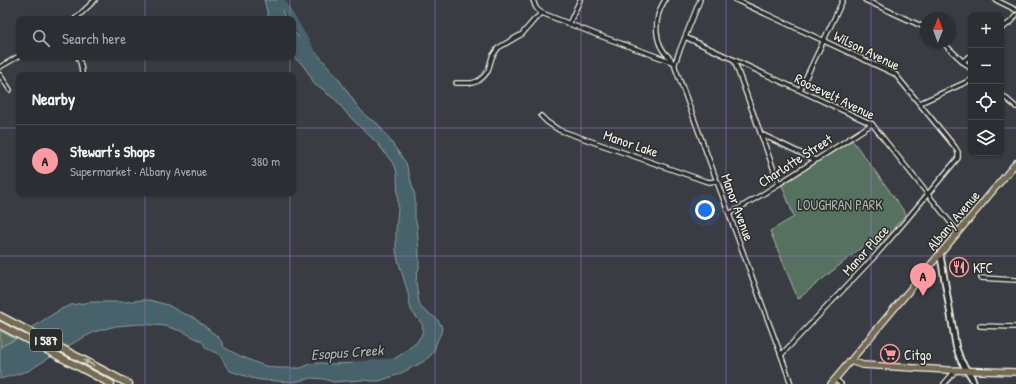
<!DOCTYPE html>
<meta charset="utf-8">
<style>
:root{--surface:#2b2e32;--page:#373a3e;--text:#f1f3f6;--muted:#a6a8ac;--line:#474a4d;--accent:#ff9aa2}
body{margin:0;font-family:"Patrick Hand",sans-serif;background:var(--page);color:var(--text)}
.controls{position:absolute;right:12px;top:12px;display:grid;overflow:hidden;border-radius:8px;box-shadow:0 1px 3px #0004}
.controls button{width:36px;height:36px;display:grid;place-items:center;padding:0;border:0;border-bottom:1px solid var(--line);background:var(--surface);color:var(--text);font:20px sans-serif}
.compass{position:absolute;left:920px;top:12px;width:36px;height:36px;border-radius:50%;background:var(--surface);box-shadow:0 1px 3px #0004;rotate:1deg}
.you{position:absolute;left:705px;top:210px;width:14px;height:14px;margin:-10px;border:3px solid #fff;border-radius:50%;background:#1a73e8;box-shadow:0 0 0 6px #1a73e833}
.badge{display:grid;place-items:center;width:26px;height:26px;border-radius:50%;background:var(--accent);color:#111;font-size:13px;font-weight:700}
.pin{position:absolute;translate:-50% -33px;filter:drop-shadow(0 1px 2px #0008)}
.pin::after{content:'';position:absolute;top:21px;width:14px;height:12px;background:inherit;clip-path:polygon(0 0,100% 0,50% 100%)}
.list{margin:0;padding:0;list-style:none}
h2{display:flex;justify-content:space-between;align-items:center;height:52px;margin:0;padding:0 16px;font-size:17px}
h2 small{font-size:13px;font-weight:400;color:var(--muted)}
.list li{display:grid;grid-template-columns:26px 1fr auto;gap:12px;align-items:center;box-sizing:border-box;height:72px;padding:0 16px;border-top:1px solid var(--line)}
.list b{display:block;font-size:15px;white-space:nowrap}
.list p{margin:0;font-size:13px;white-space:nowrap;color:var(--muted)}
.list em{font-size:13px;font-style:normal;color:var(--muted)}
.icon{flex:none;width:22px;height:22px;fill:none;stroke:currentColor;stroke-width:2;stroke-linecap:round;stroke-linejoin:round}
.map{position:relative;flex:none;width:1016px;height:384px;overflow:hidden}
.search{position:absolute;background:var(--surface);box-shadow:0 1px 3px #0004;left:16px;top:16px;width:280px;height:44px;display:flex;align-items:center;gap:10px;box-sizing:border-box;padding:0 14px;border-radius:8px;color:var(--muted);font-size:15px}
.panel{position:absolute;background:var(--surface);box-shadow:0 1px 3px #0004;left:16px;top:72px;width:280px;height:124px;border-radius:8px}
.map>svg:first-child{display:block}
</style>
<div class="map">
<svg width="1016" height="384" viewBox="0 0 1016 384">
<rect width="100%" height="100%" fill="#393d43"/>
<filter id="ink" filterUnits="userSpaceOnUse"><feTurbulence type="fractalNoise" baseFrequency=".025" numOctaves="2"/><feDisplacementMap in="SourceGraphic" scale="8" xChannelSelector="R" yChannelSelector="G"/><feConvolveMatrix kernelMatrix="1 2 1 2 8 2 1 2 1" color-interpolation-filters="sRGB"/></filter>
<g filter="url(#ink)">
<g fill="#57715f" stroke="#a6b1a4">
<path d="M852,140L889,190L890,192L906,214L876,249L868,242L798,299L770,231L794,217L782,185Z"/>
<path d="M0,331L16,339L0,347Z"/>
</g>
<g fill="#47626b" stroke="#8c9b9d">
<path d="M264,0H280L283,13L285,19H269Z"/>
<path d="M293,31L306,44L314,50L338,78L358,107L368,118L378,124L389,139L406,163L415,196V218L417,225L419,255V268L417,273L416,282L419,303L422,309L437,319L442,327L441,333L437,341L434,351L431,355L427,359L421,363L397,375L379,381H373L362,380L333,382L324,379L312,378L294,382L261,380L251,378L230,371L226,366L220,355L206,348L202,341L193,337L184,332L165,326L140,324L116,326L94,332L75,342L28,371L0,379V347L16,339L36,325L61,309L71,305L91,302H125L143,300H149L168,305L182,313L193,317L217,336L222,342V344L225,348L240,356L262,365L275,368H301L310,364L321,363L331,364L359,363L367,365H376L382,364L392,360L402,354L417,342L422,334L423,330L422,324L411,310L408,293L398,260L396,250V230L398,208L397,173L395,166L378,144L348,115L336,100L326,93L323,89L315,85L309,74L302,64L293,57Z"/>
</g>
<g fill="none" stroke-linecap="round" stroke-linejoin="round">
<g stroke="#47626b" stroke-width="7">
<path d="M281,0L292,19"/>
<path d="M293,20L313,54"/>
<path d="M356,365L393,362"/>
</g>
<g stroke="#f4f1e8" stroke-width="6">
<g id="minor">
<path d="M533,0C535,6 536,10 542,13L595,34L675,63"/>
<path d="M665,0C653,18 653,45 671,59"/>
<path d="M700,0L679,52L675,63V67L766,315L781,355L791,384"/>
<path d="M736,0L895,74L955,147L958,152V158L902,225L875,256L781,355"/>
<path d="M865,0L926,28"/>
<path d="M996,0L1016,10"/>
<path d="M75,19L95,0"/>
<path d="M569,24L580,0"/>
<path d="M1001,29L1012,21L1016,15"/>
<path d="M685,37L872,124L958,232"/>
<path d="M942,42L971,69"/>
<path d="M78,57C81,63 82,68 82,75"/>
<path d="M734,60L739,74L779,184"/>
<path d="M962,62L971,55"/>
<path d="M0,67L19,56"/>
<path d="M0,75L10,90"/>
<path d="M456,83H472L478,81L483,77L488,71L492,57L498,48L522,34L535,19L542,13"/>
<path d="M800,90L843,0"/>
<path d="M1001,94L1016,107"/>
<path d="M920,103L971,80"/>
<path d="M541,116L547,122L559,130L705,181L709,182L717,181"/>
<path d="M761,134L815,160"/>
<path d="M729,214L763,194L872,124"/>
<path d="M981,278L1016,280"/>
<path d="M980,326L1016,327"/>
<path d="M835,379L841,384"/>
<path d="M944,384L956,370"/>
</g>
</g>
<g stroke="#f4f1e8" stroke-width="8">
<path id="tertiary" d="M940,253L956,347L961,361L972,378L974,384"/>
</g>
<g stroke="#f4f1e8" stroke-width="8">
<g id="primary">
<path d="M850,361L863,365L948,370L1016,372"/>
<path d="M831,384L1016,163"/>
</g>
</g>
<g stroke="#f4f1e8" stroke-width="9">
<g id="trunk">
<path d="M0,316L129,384"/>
<path d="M0,325L111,384"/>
</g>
</g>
<use href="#minor" stroke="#2a2d2e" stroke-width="3.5"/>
<use href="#tertiary" stroke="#2a2d2e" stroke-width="4.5"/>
<use href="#primary" stroke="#746b52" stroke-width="5.5"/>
<use href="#trunk" stroke="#746b52" stroke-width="6"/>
</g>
<defs><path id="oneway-solid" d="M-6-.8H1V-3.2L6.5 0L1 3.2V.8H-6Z"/></defs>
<use fill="#c1bbac" href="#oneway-solid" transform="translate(89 363) rotate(-152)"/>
</g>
<path fill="none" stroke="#a571cd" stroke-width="1" stroke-opacity="0.55" d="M145,0V19M290,0V19M435,0V384M581,0V384M726,0V384M871,0V384M145,57V75M290,57V75M0,128H19M293,128H971M1001,128H1016M145,193V384M290,193V384M0,256H1016"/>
<defs>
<g id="restaurant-ring" transform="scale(1)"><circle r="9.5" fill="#2a2d2e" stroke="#ff9aa2" stroke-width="1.5"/><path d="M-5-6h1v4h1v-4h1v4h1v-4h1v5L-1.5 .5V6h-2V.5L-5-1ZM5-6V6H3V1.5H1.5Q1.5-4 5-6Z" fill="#ff9aa2"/></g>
<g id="supermarket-ring" transform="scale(1)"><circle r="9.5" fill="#2a2d2e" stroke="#ff9aa2" stroke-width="1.5"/><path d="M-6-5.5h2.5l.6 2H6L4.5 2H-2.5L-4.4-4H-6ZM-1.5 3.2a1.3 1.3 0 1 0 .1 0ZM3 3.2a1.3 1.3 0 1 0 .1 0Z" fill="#ff9aa2"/></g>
</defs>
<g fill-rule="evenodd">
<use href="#restaurant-ring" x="959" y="267"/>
<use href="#supermarket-ring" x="890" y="354"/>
</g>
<g text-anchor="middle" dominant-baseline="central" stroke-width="3" stroke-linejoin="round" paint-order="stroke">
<rect fill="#2a2d2e" stroke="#b7b6b0" stroke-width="1" x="30" y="329" width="32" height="22" rx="3"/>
<g font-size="13" font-weight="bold" fill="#f4f1e8">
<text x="46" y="340">I 587</text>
</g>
<g font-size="14" fill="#f4f1e8" stroke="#2a2d2e">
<text transform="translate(867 50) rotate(26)">Wilson Avenue</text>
<text transform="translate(835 96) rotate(26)">Roosevelt Avenue</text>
<text transform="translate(631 143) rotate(19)">Manor Lake</text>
<text transform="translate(795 160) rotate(-33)">Charlotte Street</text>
<text transform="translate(738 207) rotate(70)">Manor Avenue</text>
<text transform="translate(953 220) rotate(-50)">Albany Avenue</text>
<text transform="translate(865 250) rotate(-48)">Manor Place</text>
</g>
<g font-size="14" fill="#adb7aa" stroke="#2a2d2e">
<text x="840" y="204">LOUGHRAN PARK</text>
</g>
<g font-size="14" fill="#f4f1e8" stroke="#2a2d2e" text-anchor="start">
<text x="973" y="267">KFC</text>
<text x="904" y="354">Citgo</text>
</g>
<g font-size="15" font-style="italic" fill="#afb8b6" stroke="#2a2d2e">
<text transform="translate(347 352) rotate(-4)">Esopus Creek</text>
</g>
</g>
</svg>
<div class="controls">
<button>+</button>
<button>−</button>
<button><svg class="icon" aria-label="locate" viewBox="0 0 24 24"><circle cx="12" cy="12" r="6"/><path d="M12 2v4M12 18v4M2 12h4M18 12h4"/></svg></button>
<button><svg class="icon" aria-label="layers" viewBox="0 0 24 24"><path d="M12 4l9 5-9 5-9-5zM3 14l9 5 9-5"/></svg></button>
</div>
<svg class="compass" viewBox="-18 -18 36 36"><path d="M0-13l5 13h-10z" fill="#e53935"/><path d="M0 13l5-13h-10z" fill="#a6a8ac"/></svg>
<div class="you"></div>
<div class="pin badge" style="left:923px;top:296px">A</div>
<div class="search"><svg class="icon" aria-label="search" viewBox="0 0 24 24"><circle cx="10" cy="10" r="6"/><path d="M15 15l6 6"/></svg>Search here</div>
<section class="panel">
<h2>Nearby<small></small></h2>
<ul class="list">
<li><span class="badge">A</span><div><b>Stewart's Shops</b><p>Supermarket · Albany Avenue</p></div><em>380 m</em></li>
</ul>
</section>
</div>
